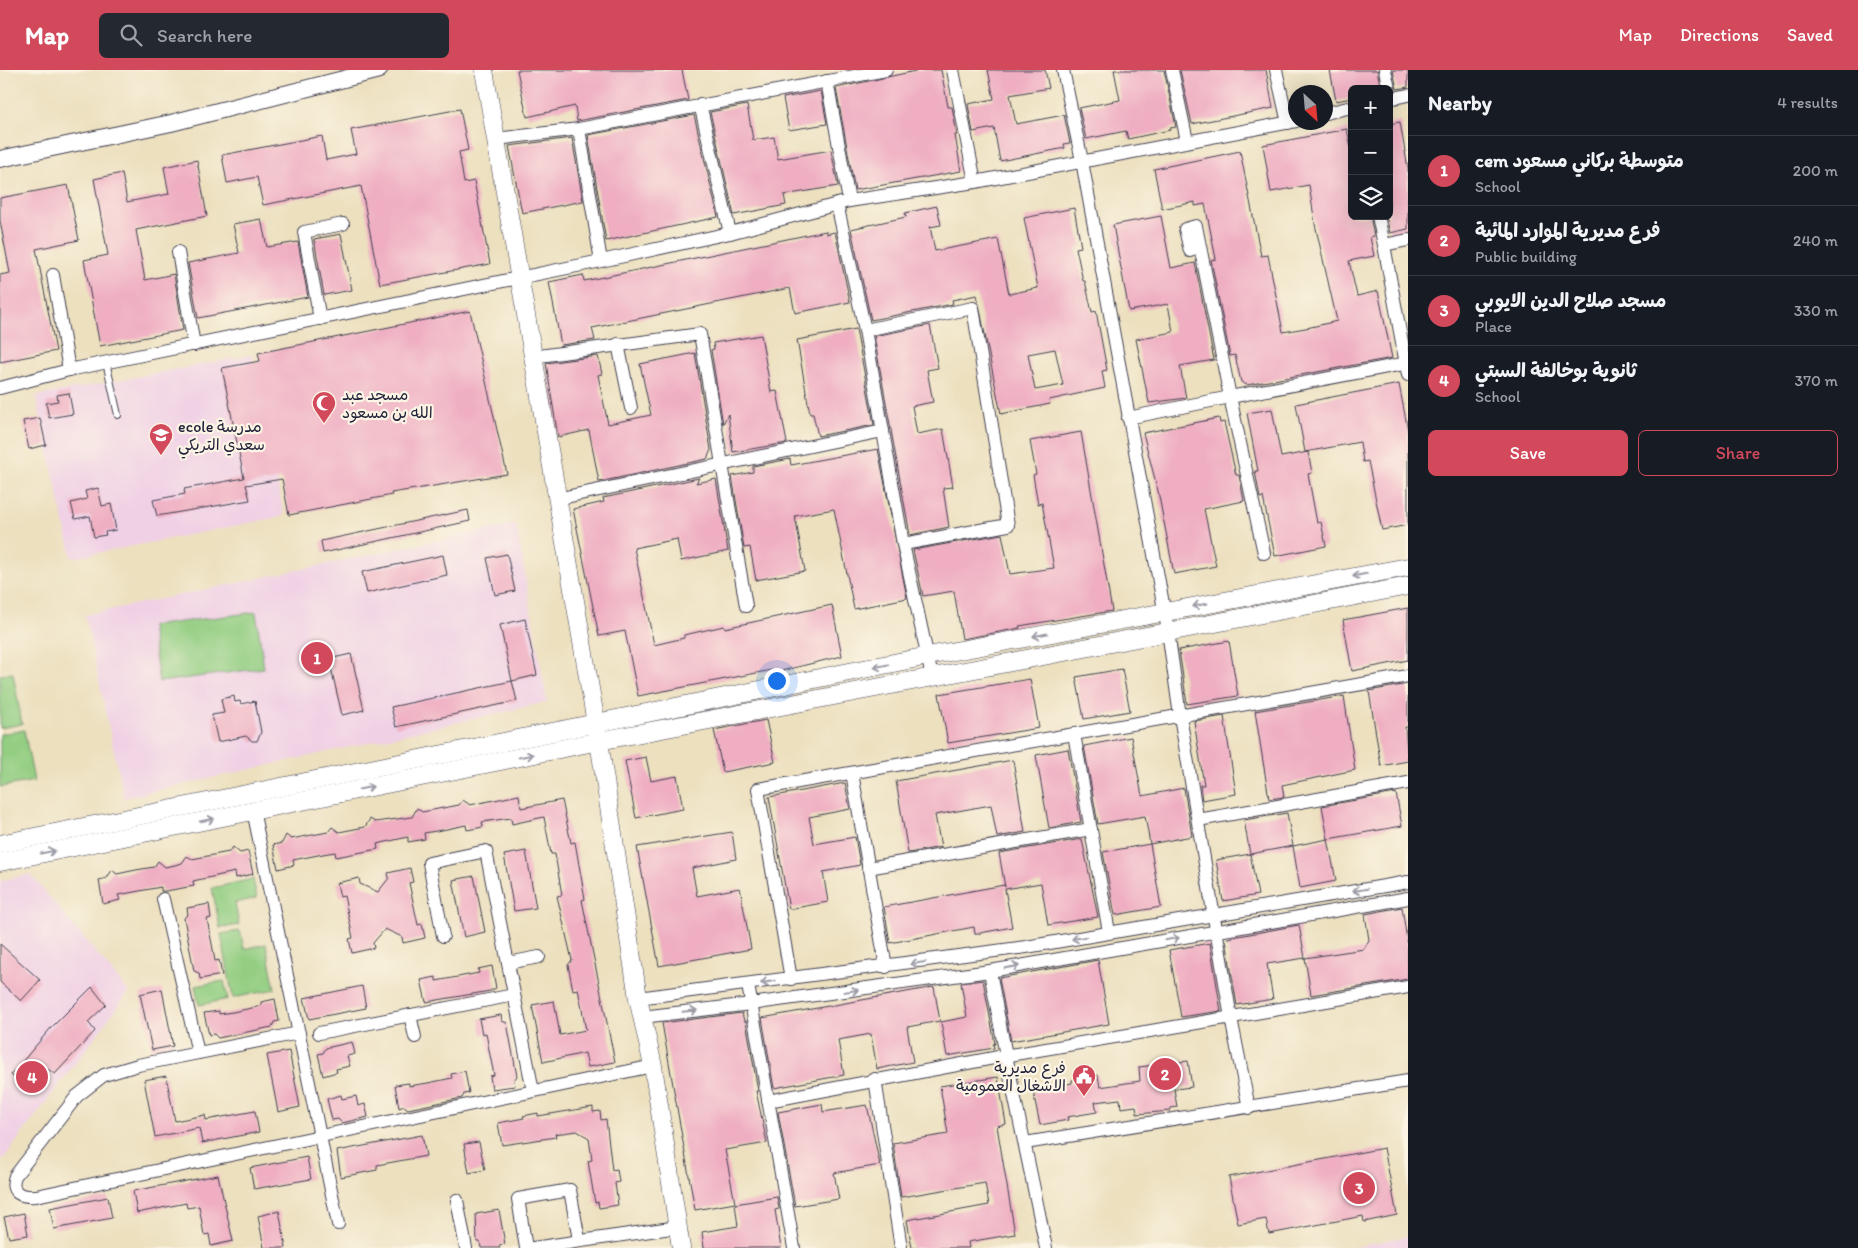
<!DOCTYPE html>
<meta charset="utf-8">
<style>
:root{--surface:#171b24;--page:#242831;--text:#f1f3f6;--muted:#9ea1a6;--line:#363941;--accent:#d1495b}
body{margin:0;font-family:Itim,"Playpen Sans Arabic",sans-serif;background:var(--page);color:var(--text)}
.controls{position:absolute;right:15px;top:15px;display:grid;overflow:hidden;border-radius:8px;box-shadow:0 5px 20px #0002}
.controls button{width:45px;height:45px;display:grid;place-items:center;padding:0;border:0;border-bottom:1px solid var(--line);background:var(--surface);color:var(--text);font:25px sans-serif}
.compass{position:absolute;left:1288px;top:15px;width:45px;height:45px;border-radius:50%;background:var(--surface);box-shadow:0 5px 20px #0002;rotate:154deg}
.you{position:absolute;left:776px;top:610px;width:18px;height:18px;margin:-12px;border:4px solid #fff;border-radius:50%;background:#1a73e8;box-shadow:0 0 0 8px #1a73e833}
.badge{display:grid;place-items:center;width:32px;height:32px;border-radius:50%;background:var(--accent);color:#fff;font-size:16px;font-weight:700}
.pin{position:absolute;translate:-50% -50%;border:2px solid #fff;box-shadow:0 1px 5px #0006}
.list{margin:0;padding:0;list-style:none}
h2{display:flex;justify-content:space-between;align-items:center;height:65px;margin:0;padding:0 20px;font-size:21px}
h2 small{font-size:16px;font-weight:400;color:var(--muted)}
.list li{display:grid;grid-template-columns:32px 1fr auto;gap:15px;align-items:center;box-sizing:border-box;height:70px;padding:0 20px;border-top:1px solid var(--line)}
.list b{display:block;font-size:19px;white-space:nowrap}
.list p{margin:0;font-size:16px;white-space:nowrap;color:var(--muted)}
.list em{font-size:16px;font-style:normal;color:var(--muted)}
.actions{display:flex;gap:10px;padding:15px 20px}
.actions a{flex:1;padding:11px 0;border:1px solid var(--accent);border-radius:8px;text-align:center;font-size:18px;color:var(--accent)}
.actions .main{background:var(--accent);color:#fff}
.icon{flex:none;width:28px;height:28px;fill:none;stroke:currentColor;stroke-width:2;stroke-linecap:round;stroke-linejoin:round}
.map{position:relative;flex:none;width:1408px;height:1178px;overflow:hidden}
header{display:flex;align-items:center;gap:30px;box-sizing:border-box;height:70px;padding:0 25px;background:var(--accent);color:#fff}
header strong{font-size:24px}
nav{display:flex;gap:28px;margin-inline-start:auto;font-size:18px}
.search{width:350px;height:45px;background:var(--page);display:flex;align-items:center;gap:12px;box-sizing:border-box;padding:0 18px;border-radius:8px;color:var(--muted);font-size:19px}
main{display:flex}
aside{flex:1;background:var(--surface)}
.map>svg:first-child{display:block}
</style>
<header>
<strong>Map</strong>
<div class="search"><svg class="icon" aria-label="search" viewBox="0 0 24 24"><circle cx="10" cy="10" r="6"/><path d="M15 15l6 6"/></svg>Search here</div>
<nav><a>Map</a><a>Directions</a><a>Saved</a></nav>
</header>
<main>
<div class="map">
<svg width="1408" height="1178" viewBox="0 0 1408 1178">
<rect width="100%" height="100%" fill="#fcf5e5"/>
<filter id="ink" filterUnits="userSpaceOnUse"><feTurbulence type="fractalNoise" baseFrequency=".02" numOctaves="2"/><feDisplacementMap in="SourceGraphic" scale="10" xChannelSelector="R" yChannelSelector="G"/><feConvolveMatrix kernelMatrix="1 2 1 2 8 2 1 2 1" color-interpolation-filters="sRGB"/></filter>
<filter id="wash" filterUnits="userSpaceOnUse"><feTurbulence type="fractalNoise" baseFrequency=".0096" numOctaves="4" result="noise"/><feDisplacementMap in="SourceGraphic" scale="20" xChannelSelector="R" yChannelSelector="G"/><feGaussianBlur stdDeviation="1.12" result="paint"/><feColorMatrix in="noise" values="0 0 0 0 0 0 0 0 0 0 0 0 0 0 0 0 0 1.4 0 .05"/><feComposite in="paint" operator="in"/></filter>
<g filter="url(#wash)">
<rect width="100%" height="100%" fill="#ece0bf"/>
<g fill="#f0d0e5">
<path d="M252,285L284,446L72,488L36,326Z"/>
<path d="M516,454L547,632L124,728L85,545Z"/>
<path d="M30,804L129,922L0,1093V811Z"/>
<path d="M1408,1166V1178H1351Z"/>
</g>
<g fill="#93ce82" stroke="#5a785e">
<path d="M256,542L264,598L159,612L151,556Z"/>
<path d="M13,603L22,654L0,658V605Z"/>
<path d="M24,660L34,711L0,717V664Z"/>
<path d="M253,809L257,828L235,833L239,855L220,858L212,818Z"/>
<path d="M240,861L244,879L266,874L275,919L233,928L221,864Z"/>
<path d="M224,911L228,929L199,935L195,916Z"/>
</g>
<g id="blocks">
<g fill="#efaec2" fill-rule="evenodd">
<path d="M517,0H682L688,30L577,51L575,36L527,47Z"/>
<path d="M920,0H941L948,37H952L957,65H955L961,101L855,120L836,18Z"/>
<path d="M988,0H1045L1049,18L1010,25L1016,54L1064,45L1070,73L1064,74L1065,78L1000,91L994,58L973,62L968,34L994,29Z"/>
<path d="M1114,0H1164L1176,57L1170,58V60L1128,69L1126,61L1086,69L1079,38L1120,30Z"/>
<path d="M1180,0H1266L1273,38L1192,54Z"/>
<path d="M1330,0H1377L1381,19H1352V28L1336,31Z"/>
<path d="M1393,0H1408V17L1397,19Z"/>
<path d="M821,21L827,54L789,60L783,28Z"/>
<path d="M747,35L753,70L774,67L778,89L831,80L838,116L784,125L786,135L734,145L710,42Z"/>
<path d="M460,39L468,80L459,82L464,113L474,111L490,194L380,214L361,116L263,135L257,107L227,113L222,85L322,66L326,90L356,84L351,60Z"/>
<path d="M694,45L718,147L606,171L588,65Z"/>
<path d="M1400,52L1408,99V159L1390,163L1386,146H1389V54Z"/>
<path d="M1347,59L1352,83V146H1370L1374,166L1370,167L1374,186L1349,191L1357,226L1378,221L1392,288L1247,315L1241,312L1235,285L1230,286L1211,190L1216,189L1205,134L1195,136V132L1162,139L1154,99L1240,81L1261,186L1268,185L1283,262L1311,257L1337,251L1315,154L1309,115L1271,122L1263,75Z"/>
<path d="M572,68L583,131L522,143L509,76Z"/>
<path d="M197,90L207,146L136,160L145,210L174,204L183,260L100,276L84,190L108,185L94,109L122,103L127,132L169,124L164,97Z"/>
<path d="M68,115L79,170L36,179L56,281L0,292V205L10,203L0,151V128Z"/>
<path d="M937,136L941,155L930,157L935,181L998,169L1009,224L1038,218L1024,148L1074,138L1081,177L1076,178L1083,211H1085L1092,242L1096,241L1107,300L1102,301L1105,318L1049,330L1050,334L1001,344L977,225L952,230L953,234L871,250L851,159L906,147L905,143ZM1055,279L1063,315L1035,320L1028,284Z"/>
<path d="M1161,146L1171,198L1195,193L1214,290L1180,296L1186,328L1149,333L1136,269L1173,262L1168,234L1129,241L1113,155Z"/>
<path d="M261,149L267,177L298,172L308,227L198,248L188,193L239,183L233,154Z"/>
<path d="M826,161V164L835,162L850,232L795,243L790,218L592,258L595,270L561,275L549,212L583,205L584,211Z"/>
<path d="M341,164L352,220L324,225L314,169Z"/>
<path d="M470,241L507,404L391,423L392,425L289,445L282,409L246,415L250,430L157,446L153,430L185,424L184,419L244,408L222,298L260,291L258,283Z"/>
<path d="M930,255L938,298L927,300L933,332L912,336L917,364L943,359L953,417L943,418L949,457L910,465L874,266Z"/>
<path d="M856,259L874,355L818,366L813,344H810L797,270Z"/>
<path d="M761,265L771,322L777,321L787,373L733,382L728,344L723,354L711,280L714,279L713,273Z"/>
<path d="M695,283L711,380L707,389L599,412L589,360L558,367L546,293L598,286L602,304L598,305L608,354L651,345L640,294Z"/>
<path d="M1399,314L1408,361V455L1382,460L1368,391L1363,392L1360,372L1305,382L1296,334Z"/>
<path d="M69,323L73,344L49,348L46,333L58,331L57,325Z"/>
<path d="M1272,339L1281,387L1308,382L1312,403L1308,404L1317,453L1321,452L1326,476L1275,486L1263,427L1260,428L1255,401H1258L1247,343Z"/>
<path d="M40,348L46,375L29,379L23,351Z"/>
<path d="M1219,348L1220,353L1224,352L1236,405H1239L1244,431L1204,439L1216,496L1174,504L1158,421L1143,363Z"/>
<path d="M1081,362L1112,541L1019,556L1020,558L962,569L954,521L923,526L913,480L1002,464L1010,504L1054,498L1042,433L1038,434L1033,405L1036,404L1030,371Z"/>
<path d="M878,379L907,528L854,539L834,439L795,446L805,501L756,510L750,477L744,478L732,406L753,402V396L790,389L791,395Z"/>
<path d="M699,408L696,413L716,409L728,481L681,491L677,469L634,478L654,575L684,568V565L724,556L725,558L832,535L842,586L773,603L772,600L638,626L625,561L599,566L573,439L604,432L603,428Z"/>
<path d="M98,418L102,436L111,434L116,460L105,462L106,465L94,467L90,446L75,449L71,433L87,429L85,421Z"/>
<path d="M468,440L470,451L323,483L321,471Z"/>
<path d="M507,484L515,521L495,525L487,488Z"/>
<path d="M443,485L447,505L367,523L362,502Z"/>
<path d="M1408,538V590L1352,601L1343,550Z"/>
<path d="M525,549L537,605L512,611L500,555Z"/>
<path d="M1229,571L1238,626L1187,634L1179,580Z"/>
<path d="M351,584L364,640L342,645L329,589Z"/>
<path d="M1122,599L1130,641L1084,649L1076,607Z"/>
<path d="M1030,609L1039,658L948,673L939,624Z"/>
<path d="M512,611L517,631L396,657L391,637Z"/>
<path d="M1408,614V657H1405L1408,691L1381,696L1369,621Z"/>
<path d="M234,626L235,632L240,631L241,634L255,631L261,662L257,671H252L246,666L218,672L212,645L224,643L221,629Z"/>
<path d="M1344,626L1355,700L1282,715L1284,727L1269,729L1255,641Z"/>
<path d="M1224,646L1236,724L1202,730L1200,715H1204L1194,651Z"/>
<path d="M766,650L775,692L723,702L714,660Z"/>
<path d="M1131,667L1142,726L1184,718L1192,766L1150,774L1145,746L1098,754L1084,676Z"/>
<path d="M1068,679L1081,752L1049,758L1036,685Z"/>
<path d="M646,687L651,711L677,706L683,739L636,748L625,691Z"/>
<path d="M1013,690L1025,762L997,767L991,735L935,745L941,777L908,783L896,711Z"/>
<path d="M845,713L850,739L809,747L814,774L855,767L860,795L823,802L828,832L789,839L769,727Z"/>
<path d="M1396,723L1402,756L1328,769L1322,736Z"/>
<path d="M519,725L521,738L562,730L571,773L575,772L585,829L582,830L615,992L588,997L585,983L543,992L532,935L554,931L560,965L586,960L578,919L573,920L568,895L572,890L557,826L562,825L557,796L555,784H551L544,747L512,754L511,748L482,752L483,757L467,760L466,755L442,760L424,763L425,769L408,772V767L377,774L378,779L336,787L335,782L323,784L293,790L294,795L278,799L273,775L282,773L286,765L291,769L328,762L332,757L339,762L365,757L370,749L375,752L412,747L417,738L422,742L459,735L463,730L470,735Z"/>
<path d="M1287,743L1293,776L1250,784L1244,750Z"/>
<path d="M732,762L736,789L692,798L697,826L740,818L751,879L659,896L637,777Z"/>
<path d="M1082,769L1098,847L1048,855L1041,813L1005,819L1012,857L975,864L974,857L890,873L884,837L1004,815L1005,817L999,783Z"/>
<path d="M1328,769L1336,811L1300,818L1293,776Z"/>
<path d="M1150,774L1161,837L1115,845L1103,782Z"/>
<path d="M233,777L240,783L248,781L253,804L236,808L235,802L193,811L194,816L166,821H161V817L118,825L120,830L103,834L99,810L107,808L112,800L117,804L136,800L154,797L158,791L165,797L175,795L182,793L187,786L192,789L229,782Z"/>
<path d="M526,781L536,838L514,841L504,785Z"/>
<path d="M1250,784L1258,825L1223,831L1216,790Z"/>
<path d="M410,798L413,812L409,813L414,836L418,855L422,854L425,868L403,873L402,867L385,859L373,873L374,878L352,883L349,869L353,868L347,839L344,826L340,827L337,813L359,808L360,814L378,822L389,808L388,803Z"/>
<path d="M474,806L485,862L464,867L453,810Z"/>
<path d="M209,834L211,848L207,849L212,874L215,891L219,890L222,905L200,909L199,903L194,901L184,848L188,844L187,838Z"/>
<path d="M1402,837L1408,877V909L1311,925L1305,888L1364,879L1369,870L1365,844Z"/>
<path d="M1299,855L1305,888L1267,894L1273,929L1237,935L1226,870L1228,868Z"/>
<path d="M1210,873L1221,941L1181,947L1169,880Z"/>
<path d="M0,874L40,910L21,931L0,912Z"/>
<path d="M1098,890L1109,954L1011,971L999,908Z"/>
<path d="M492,896L496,918L490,921L426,932L421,910L436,907V911L479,903L478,899Z"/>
<path d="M983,910L995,974H993L994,978L947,986L941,952L967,947L961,913Z"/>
<path d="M362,916L366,938L309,949L304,928Z"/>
<path d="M92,917L106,935L88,952L95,961L55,1004L46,998L30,1018L11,1005L50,959Z"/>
<path d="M934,917L940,951L907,957L913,992L877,999L871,964L838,970L844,1005L774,1018L762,948Z"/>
<path d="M162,919L173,976L152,980L140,924Z"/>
<path d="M275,929L279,951L274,952L272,957L218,968L214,964L209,965L204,943L219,941V944L233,942L261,936V932Z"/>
<path d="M742,943L744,951H746L758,1021H756L767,1073L725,1080L735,1133L695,1140L662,953Z"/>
<path d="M501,945L502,951L507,953L517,1006L514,1010L515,1016L492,1019L490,1006L494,1005L489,980L486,963L482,964L479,949Z"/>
<path d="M352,972L355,984L347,986L350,996L336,999L337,1002L323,1006L318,984L323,983L326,978Z"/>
<path d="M289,981L300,1037L278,1042L267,985Z"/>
<path d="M1188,991L1192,1017L1174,1019L1177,1037L1171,1038L1170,1041L1137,1044L1136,1036L1121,1038L1120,1029L1095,1032L1097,1042L1067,1047L1068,1050L1040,1055L1033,1021L1072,1013V1010L1098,1005L1100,1017L1140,1011L1139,997Z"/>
<path d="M465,1001L469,1023L464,1024L462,1028L408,1039L404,1036L399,1038L395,1015L409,1013V1016L428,1013L452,1008L451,1004Z"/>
<path d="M166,1006L175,1051L205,1045L206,1050L255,1041L259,1062L202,1073L199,1058L155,1067L144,1010Z"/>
<path d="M998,1007L1006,1054L997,1056L1015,1164L968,1172L969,1178H912L907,1150L989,1135L985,1113L901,1127L893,1073L948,1064L940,1016Z"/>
<path d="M341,1025L342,1029L356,1026L358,1036L365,1034L368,1047L342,1053L338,1049L332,1050L327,1029Z"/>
<path d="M822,1034L823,1042L867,1035L880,1095L834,1103L839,1129L795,1136L778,1042Z"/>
<path d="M593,1037V1042L600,1041L601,1050L606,1049L612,1100L617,1099L619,1112L615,1113L618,1135L599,1138L598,1132L595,1133L588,1091L592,1090L589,1068L577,1061L555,1064L556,1067L502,1075L498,1053L524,1048L523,1046L538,1043V1046Z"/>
<path d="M422,1065L426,1086L377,1095V1100L341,1107L337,1081Z"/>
<path d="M479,1072L485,1100L469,1103L464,1074Z"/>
<path d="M1384,1078L1397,1145L1364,1152L1363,1146L1269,1164L1266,1149L1238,1154L1229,1107Z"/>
<path d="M307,1087L311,1109L254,1119L250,1098Z"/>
<path d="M218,1105L233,1171L211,1176L209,1164L204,1165L199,1136L187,1138L186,1133L137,1143L133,1121Z"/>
<path d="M108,1127L112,1148L54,1159L50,1138Z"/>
<path d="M777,1127L779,1139L775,1140L781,1178H704L702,1162L738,1156L735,1134Z"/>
<path d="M499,1140L505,1174L499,1175L500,1178H481L480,1172H477L476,1144Z"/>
<path d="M279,1141L286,1178H264L258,1146Z"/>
<path d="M24,1143L28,1165L9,1168L4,1147Z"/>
</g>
</g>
</g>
<g filter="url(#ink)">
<use href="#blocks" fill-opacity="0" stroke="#403e4f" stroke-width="1"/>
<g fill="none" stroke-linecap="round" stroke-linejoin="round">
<g stroke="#403e4f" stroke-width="8">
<path id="service" d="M106,292L118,345"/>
</g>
<g stroke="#403e4f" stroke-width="14">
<g id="minor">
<path d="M953,0L975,112"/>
<path d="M1063,0L1082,91L1168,561L1180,646L1231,948L1249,1038"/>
<path d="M1172,0L1187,71"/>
<path d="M1276,0L1288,53"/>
<path d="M1385,0L1389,19"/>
<path d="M827,11L849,131"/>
<path d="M1389,29L1408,25"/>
<path d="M700,34L730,163"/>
<path d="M1326,43L1352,37"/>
<path d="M579,59L601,191"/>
<path d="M496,69L579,59L886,0"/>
<path d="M837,134L865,260L903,474L932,607"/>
<path d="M1378,146L1384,175"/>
<path d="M1408,170L1384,175L1408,305"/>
<path d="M178,182L194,275"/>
<path d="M53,205L69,300"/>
<path d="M320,249L304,162L343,154"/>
<path d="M865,260L973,238L1008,455L903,474"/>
<path d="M618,274L631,338"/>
<path d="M532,287L700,264L746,536"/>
<path d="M0,318L69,300L601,191L730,163L849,131L975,112L1296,51"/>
<path d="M1128,348L1230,327L1196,156L1185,159L1190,181"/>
<path d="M556,429L883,361"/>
<path d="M1264,483L1230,327L1408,293"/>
<path d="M1074,664L1109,862"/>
<path d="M852,703L886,897"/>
<path d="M253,740L338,1154"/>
<path d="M1198,750L1408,713"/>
<path d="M868,798L1091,759"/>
<path d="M163,829L198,983"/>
<path d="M443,866L429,793L486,781L533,1021"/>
<path d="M508,893L539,887"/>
<path d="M990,901C1006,994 1028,1086 1046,1178"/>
<path d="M791,909L758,719L1408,606"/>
<path d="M748,915L794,1178"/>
<path d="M638,928L1026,877L1408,812"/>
<path d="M410,945L415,967"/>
<path d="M642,947L751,934L990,901L1408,828"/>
<path d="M299,963L138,995L104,1005L77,1026L15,1106C9,1123 21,1127 36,1126L653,996"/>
<path d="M319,963L514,925"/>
<path d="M875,1009L901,1178"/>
<path d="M768,1031L1004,986L1408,917"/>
<path d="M1025,1073L1408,1011"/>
<path d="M457,1130L466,1178"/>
<path d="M526,1178L518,1129L570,1120L579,1170"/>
<path d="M533,1178L678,1157"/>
</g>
</g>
<g stroke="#403e4f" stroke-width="18">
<path id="tertiary" d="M0,89L171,53L379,0"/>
</g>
<g stroke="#403e4f" stroke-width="19">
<g id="secondary">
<path d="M484,0L599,671L638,928L653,996L681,1178"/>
<path d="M0,774L928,586L1408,497"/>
<path d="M0,792L599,671L1408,516"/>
</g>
</g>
<use href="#service" stroke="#fff" stroke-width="6"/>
<use href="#minor" stroke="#fff" stroke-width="12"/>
<use href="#tertiary" stroke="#fff" stroke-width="16"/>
<use href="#secondary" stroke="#fff" stroke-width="18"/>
</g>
<defs><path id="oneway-shaft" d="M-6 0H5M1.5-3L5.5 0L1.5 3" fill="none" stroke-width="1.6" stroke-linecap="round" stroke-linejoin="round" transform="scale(1.25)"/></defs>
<g stroke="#9c9ca7">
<use href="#oneway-shaft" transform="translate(1360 505) rotate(169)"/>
<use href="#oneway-shaft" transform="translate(1200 535) rotate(169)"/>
<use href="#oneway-shaft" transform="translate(1040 565) rotate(169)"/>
<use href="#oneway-shaft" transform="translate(881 596) rotate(168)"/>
<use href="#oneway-shaft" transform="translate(526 686) rotate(-11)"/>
<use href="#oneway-shaft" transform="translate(366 718) rotate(-11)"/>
<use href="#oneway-shaft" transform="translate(207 750) rotate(-11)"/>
<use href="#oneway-shaft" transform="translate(48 782) rotate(-11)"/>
<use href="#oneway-shaft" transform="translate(1360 820) rotate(171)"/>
<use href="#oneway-shaft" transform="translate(1079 868) rotate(170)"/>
<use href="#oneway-shaft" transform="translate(1172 869) rotate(-10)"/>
<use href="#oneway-shaft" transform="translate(918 893) rotate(172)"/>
<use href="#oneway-shaft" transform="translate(1012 897) rotate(-10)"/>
<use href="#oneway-shaft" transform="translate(768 912) rotate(171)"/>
<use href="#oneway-shaft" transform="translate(851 921) rotate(-8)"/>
<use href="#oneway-shaft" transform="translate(690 941) rotate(-6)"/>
</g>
</g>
<defs>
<g id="mosque-pin" transform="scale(1.25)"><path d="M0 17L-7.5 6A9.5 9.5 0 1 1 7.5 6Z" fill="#d1495b" stroke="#fcf5e5"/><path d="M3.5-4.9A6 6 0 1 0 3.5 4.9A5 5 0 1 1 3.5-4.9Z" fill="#fff"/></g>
<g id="school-pin" transform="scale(1.25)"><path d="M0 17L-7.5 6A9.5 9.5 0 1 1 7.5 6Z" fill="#d1495b" stroke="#fcf5e5"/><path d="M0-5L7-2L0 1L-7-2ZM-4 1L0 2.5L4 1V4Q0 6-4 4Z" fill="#fff"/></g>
<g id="civic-pin" transform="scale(1.25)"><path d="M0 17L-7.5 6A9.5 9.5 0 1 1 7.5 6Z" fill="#d1495b" stroke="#fcf5e5"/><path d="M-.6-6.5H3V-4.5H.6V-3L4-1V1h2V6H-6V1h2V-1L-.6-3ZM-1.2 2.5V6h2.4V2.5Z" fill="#fff"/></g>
</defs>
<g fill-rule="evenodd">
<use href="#mosque-pin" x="324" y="333"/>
<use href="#school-pin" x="161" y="365"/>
<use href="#civic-pin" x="1084" y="1006"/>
</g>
<g text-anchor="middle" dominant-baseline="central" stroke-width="4.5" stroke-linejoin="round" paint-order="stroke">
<g font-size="16" fill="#22223b" stroke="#fcf5e5" text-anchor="start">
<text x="342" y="324">مسجد عبد<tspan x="342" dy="18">الله بن مسعود</tspan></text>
<text x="178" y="356">ecole مدرسة<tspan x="178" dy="18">سعدي التريكي</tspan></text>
<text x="1066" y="997" text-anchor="end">فرع مديرية<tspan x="1066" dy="18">الاشغال العمومية</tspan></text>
</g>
</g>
</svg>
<div class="controls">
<button>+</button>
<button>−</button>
<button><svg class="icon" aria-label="layers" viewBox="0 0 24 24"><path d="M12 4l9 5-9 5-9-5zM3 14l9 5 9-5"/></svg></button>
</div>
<svg class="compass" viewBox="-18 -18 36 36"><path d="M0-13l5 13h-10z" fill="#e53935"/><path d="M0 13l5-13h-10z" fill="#9ea1a6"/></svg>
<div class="you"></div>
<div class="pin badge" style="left:317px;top:588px">1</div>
<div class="pin badge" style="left:1165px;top:1004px">2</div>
<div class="pin badge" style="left:1359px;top:1118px">3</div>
<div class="pin badge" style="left:32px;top:1007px">4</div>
</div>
<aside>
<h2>Nearby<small>4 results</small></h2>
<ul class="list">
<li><span class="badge">1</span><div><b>cem متوسطة بركاني مسعود</b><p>School</p></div><em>200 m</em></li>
<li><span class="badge">2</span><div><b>فرع مديرية الموارد المائية</b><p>Public building</p></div><em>240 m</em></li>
<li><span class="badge">3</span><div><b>مسجد صلاح الدين الايوبي</b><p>Place</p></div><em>330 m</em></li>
<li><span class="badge">4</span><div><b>ثانوية بوخالفة السبتي</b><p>School</p></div><em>370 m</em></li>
</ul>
<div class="actions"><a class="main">Save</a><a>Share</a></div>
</aside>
</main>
